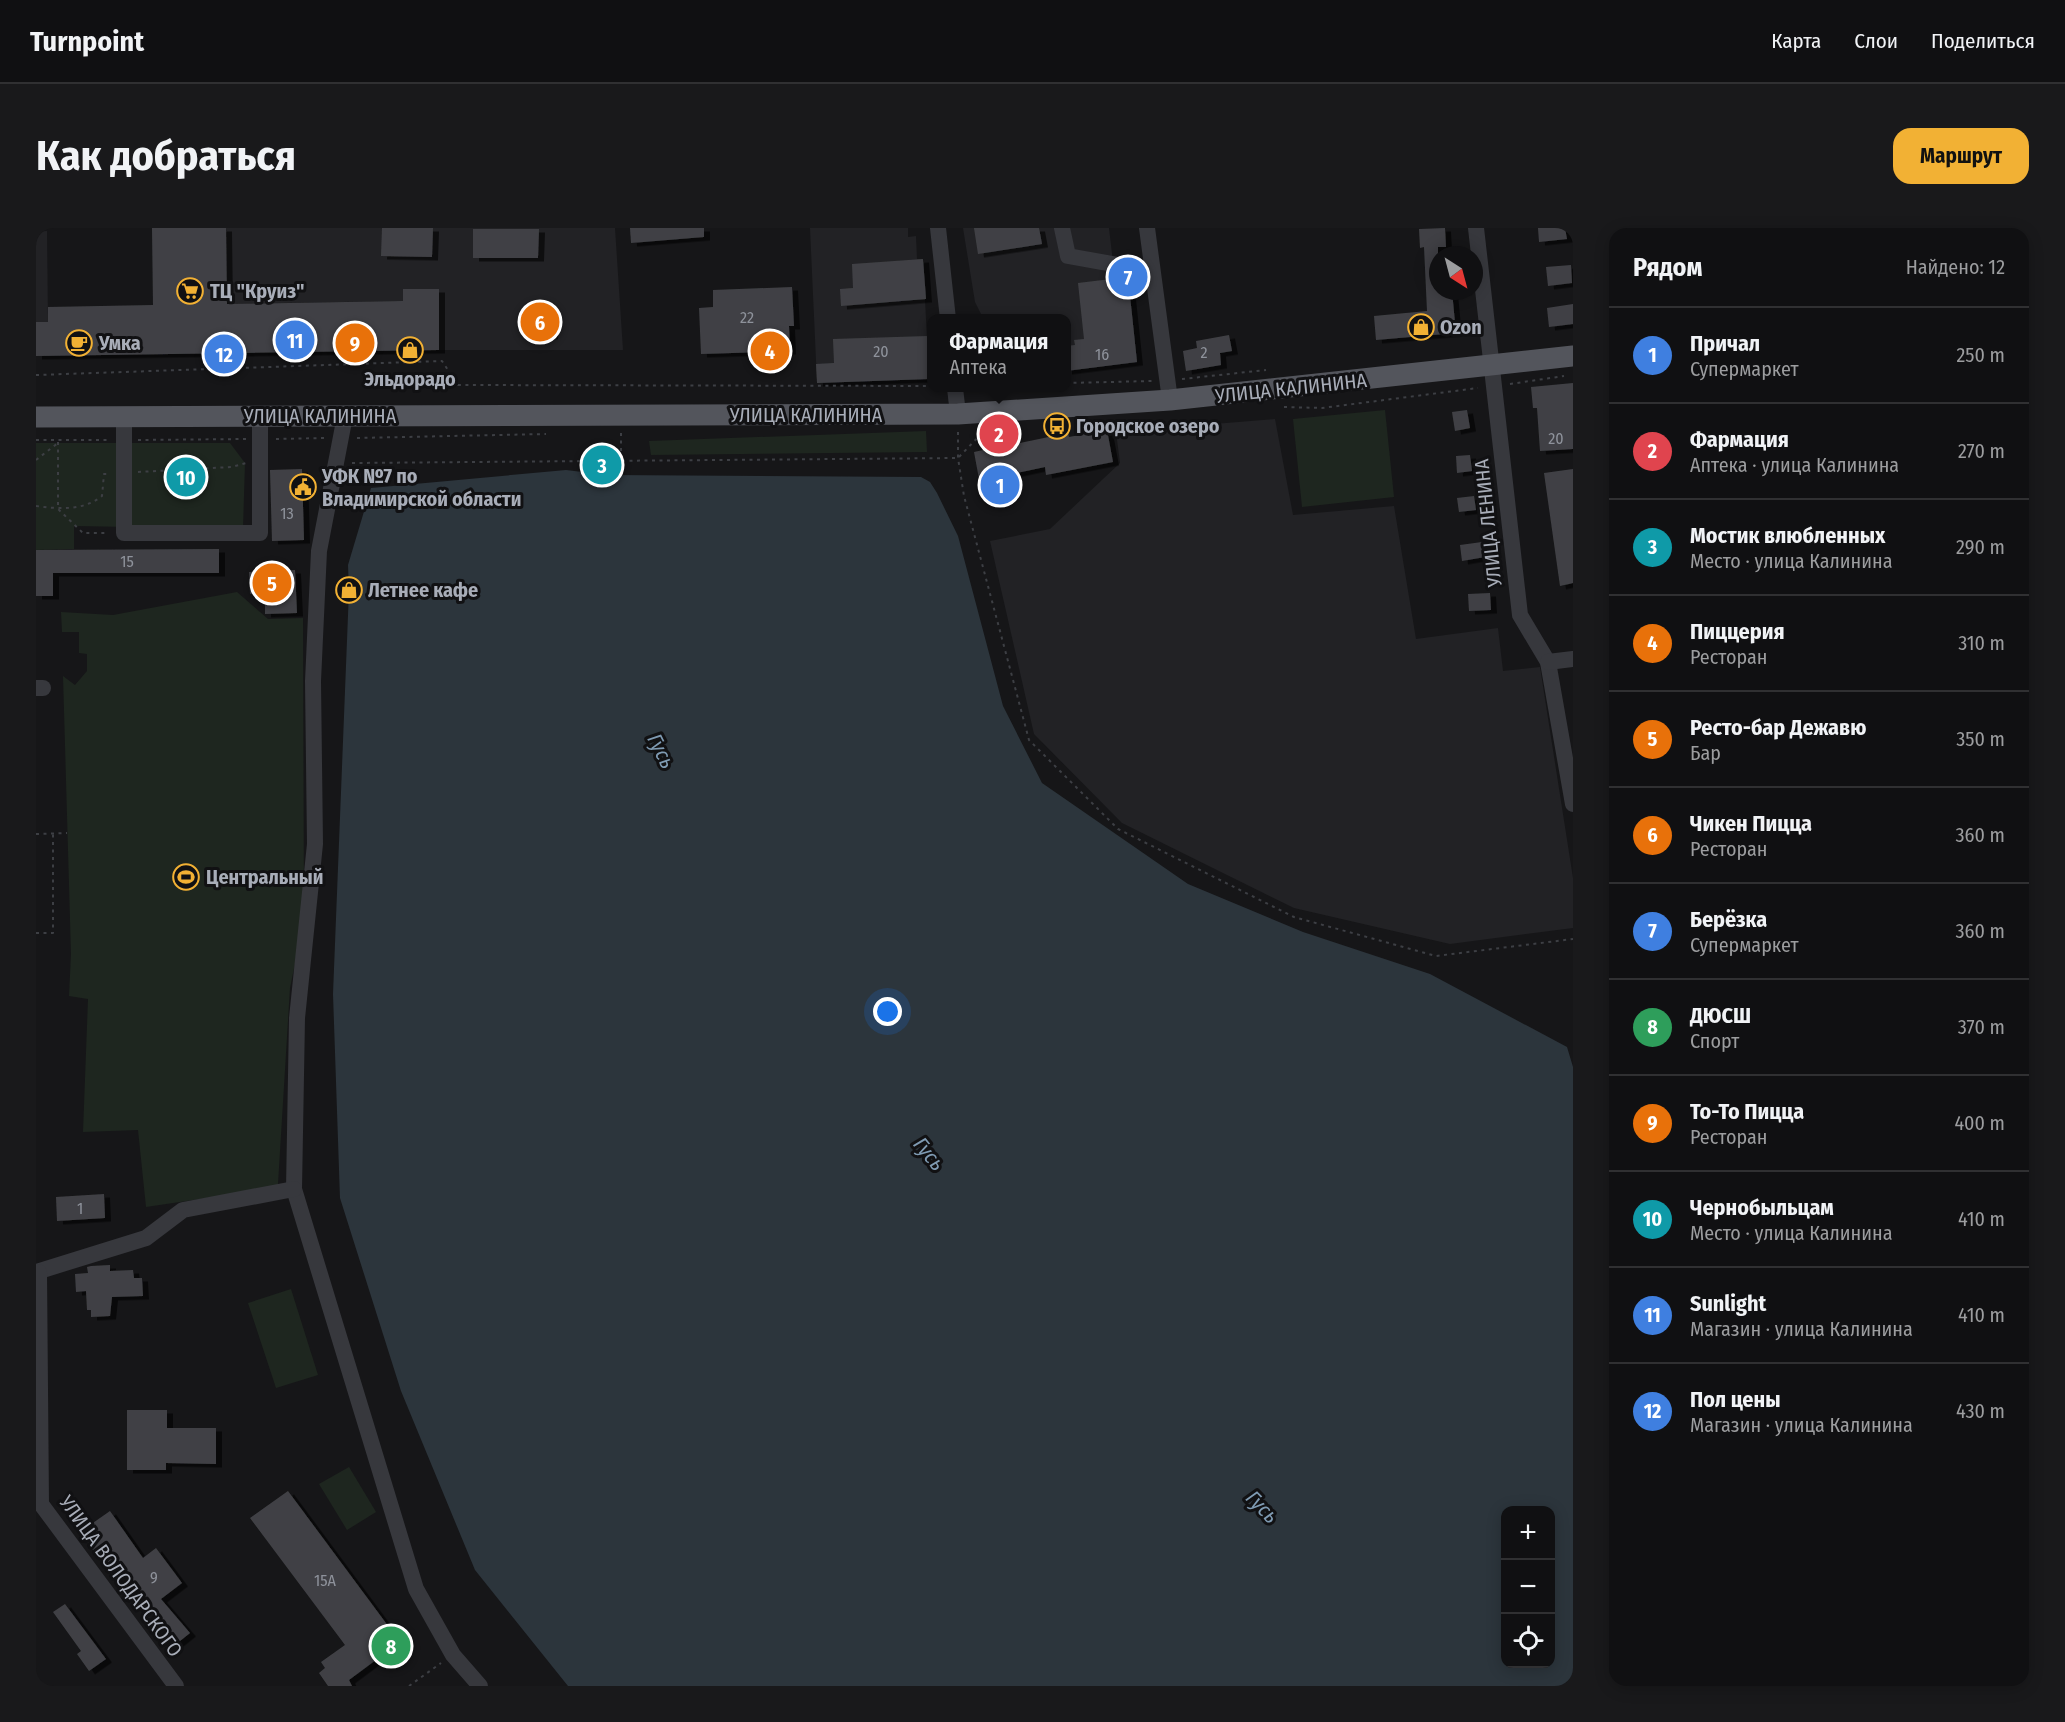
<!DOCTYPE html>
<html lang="ru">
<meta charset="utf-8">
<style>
:root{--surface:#101012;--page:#19191b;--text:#f1f3f6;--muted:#9c9d9f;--line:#303032;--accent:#f2b134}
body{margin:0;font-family:"Fira Sans Condensed",sans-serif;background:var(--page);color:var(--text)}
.controls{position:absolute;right:18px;bottom:18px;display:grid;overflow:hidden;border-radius:12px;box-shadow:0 3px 15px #0003}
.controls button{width:54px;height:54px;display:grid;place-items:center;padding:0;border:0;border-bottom:2px solid var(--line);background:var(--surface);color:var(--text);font:30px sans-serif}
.compass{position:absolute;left:1393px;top:18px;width:54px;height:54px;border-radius:50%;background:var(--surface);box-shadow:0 3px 15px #0003;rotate:144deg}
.you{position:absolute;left:852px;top:784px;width:21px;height:21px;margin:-15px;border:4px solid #fff;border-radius:50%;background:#1a73e8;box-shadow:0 0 0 9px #1a73e833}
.badge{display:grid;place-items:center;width:39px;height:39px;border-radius:50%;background:var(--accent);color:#fff;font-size:20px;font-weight:700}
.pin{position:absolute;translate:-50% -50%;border:3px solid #fff;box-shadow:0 2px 6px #0006}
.popup{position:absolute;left:891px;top:86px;width:144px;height:78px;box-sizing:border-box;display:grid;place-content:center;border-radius:12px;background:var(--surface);filter:drop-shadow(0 2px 4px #0005);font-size:20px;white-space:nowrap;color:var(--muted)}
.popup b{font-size:22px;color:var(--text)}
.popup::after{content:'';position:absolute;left:50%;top:100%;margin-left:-12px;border:12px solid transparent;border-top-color:var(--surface)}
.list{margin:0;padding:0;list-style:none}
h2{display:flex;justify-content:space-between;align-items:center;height:78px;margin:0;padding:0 24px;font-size:26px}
h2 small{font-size:20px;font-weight:400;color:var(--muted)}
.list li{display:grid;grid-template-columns:39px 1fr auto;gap:18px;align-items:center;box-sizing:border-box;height:96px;padding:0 24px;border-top:2px solid var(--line)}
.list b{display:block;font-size:22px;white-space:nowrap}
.list p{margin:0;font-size:20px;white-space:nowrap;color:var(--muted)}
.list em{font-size:20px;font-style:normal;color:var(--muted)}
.icon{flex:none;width:33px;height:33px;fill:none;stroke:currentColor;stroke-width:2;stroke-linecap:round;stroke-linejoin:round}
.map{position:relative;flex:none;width:1537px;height:1458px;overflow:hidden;border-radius:18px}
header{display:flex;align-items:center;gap:36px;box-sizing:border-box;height:84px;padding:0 30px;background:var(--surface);border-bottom:2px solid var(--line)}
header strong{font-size:28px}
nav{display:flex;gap:33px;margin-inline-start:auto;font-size:21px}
.intro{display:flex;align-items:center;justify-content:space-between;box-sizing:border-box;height:144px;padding:0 36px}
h1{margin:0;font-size:42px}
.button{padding:15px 27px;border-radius:18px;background:var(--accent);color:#111;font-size:21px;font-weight:700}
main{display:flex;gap:36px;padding:0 36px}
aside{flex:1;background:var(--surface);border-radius:18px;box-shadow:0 3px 15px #0003}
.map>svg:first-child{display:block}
</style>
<header>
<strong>Turnpoint</strong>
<nav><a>Карта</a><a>Слои</a><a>Поделиться</a></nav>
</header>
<div class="intro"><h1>Как добраться</h1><a class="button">Маршрут</a></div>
<main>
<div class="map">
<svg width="1537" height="1458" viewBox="0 0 1537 1458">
<defs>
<filter id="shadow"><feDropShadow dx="6" dy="3.5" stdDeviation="0" flood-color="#0009"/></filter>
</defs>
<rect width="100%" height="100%" fill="#161618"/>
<g fill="#222225">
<path d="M190,0H579L587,122H403L402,61H367V73L191,76Z"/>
<path d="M774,0H872V9L880,8L881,31H887L893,151L781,155Z"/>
<path d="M927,0H1073L1079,51L1092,49L1101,134L1031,143L1030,91L947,90L939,74Z"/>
<path d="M11,3L12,94H0V4Z"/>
<path d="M1239,191L1257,287L1358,278L1380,411L1462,400L1467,443L1504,439L1537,650V700L1414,716L1258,680L1086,595L998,506L954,313L1014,301L1084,235L1080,204Z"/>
</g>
<g fill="#1e261f">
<path d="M1349,182L1358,269L1266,279L1257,191Z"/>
<path d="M890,203L891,224L615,227L613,213Z"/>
<path d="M0,215H194L209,235L207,301L38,298V321L0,322Z"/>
<path d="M201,364L232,391L267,390L268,692L254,760L242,956L239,960L110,979L102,902L47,904L52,771L33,768L35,726L27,448L39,457L51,443V426L43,425V404H26L25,384L77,387Z"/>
<path d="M255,1061L282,1147L240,1160L212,1075Z"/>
<path d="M313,1239L340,1284L311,1302L283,1256Z"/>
</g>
<path fill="#2c353c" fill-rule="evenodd" d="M530,242L571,247L885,249L894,254L901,265L922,308L967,478L1006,555L1152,656L1267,704L1394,746L1531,819L1537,839V1458H532L439,1342L365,1163L304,970L297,766L313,362L312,337L335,260ZM1470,1282H1514V1436H1470Z"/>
<g fill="#404145" filter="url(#shadow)">
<path d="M116,0H190L191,76L367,73V61H403V122L0,128V94H12V79L117,77Z"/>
<path d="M346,0H397L396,29L345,28Z"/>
<path d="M594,0H668V9L595,15Z"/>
<path d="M938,0H1003L1006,16L942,26Z"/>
<path d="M1409,0L1410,19H1402V63H1416L1420,105L1340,112L1338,88L1391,83L1388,19L1384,20L1383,1Z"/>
<path d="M1502,0H1529L1531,11L1503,14Z"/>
<path d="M437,1H503L502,30H437Z"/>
<path d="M887,31L890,71L805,78L804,61L817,60L816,36Z"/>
<path d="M1535,37L1536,55L1512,58L1510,39Z"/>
<path d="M1092,49L1101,134L1030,143V118L1039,117L1038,112L1048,111L1042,55Z"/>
<path d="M756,59L758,98H753L754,123L665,126L663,80L677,79V62Z"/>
<path d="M1537,76V96L1513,99L1511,80Z"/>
<path d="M493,80L517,81L516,108H492Z"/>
<path d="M1193,107L1196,123L1184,125L1185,137L1150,143L1147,123L1161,120L1160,113Z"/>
<path d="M892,108L893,151L781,155L780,136L798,135L797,111Z"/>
<path d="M1537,155V221L1504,223L1501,180H1497L1495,159Z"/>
<path d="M1431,182L1434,200L1419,203L1416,184Z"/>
<path d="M978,199L979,216L1032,205L1033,209L1071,202L1077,234L1010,247L1009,239L976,246L979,260L946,267L938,224L956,220V200Z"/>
<path d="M1434,227L1436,243L1421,245L1420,228Z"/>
<path d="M266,241L268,312L236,313L234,242Z"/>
<path d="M1537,241V355L1524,358L1508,245Z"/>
<path d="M1438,268L1440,282L1423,284L1421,270Z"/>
<path d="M1446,314L1449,329L1426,333L1424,317Z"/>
<path d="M183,321V345H17V368H0V322Z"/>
<path d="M259,342L261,385L229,386V366H214L213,344Z"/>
<path d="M1454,365L1455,382L1433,383L1432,366Z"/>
<path d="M68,966L69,990L21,993L20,969Z"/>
<path d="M74,1037V1043L97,1042L98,1050H106L107,1068L76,1069L74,1088L55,1089V1082H51L50,1063L40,1064L39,1046L52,1045L51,1039L55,1038Z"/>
<path d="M91,1182H131V1200H180V1236L130,1235V1242H91Z"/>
<path d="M252,1263L364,1414L313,1452L316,1458H292L283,1445L289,1440L285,1434L309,1417L214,1290Z"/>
<path d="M74,1283L107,1330L120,1320L146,1355L125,1371L154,1405L139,1417L99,1364L103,1361L85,1337L73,1345L44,1304Z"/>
<path d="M29,1376L70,1431L53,1443L41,1426L45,1423L17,1384Z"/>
</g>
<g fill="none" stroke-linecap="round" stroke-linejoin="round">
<g stroke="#3d3f44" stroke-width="2" stroke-dasharray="3 4.5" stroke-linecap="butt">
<path d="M0,147L406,133L422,157L896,158"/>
<path d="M1146,151L1230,142"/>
<path d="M1030,155L1116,153"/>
<path d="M1474,156L1528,148"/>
<path d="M1248,179L1286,180L1442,160"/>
<path d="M922,204V230L928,268L993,512L1082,601L1258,689L1400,728L1537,711"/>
<path d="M585,205V232"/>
<path d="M321,210L510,206"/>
<path d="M240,211L288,210"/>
<path d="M0,212H72"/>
<path d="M102,212L210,211"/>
<path d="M22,214V281L47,305H72"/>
<path d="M0,232L22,215"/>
<path d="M316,235L922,230L949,202"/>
<path d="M102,244L196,239L210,235"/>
<path d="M0,278C23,281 47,283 66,268L68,246H72"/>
<path d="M0,606L31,605"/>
<path d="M0,705H17V606"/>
<path d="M373,1458L405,1435"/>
</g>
<g stroke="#37383d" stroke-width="16">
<path d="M902,0L912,91"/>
<path d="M1026,0L1032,28L1115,43"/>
<path d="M1111,0L1134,172"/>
<path d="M1440,0L1484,387L1512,434L1537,576"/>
<path d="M919,160L922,186"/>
<path d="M309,188L283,323L277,453L279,616L261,790L258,961L380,1361L417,1427L444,1458"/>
<path d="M88,189V305H224V188"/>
<path d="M1512,434L1537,431"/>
<path d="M0,460H7"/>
<path d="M0,1044L110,1010L147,982L258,961"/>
<path d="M3,1044L5,1276L140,1458"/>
</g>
<path stroke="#53555c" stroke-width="21" d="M0,189L922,186L1134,172L1537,128"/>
</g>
<defs>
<g id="supermarket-ring" transform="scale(1.35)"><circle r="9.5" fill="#111113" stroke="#f2b134" stroke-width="1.5"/><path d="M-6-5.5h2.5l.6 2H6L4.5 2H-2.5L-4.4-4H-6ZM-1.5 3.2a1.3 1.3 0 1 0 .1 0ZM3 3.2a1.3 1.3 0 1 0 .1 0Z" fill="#f2b134"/></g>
<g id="shop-ring" transform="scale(1.35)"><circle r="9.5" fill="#111113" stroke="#f2b134" stroke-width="1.5"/><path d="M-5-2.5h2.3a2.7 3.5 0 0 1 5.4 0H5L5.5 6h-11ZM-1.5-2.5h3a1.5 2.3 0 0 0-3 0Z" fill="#f2b134"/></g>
<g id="cafe-ring" transform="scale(1.35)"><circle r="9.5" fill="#111113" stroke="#f2b134" stroke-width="1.5"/><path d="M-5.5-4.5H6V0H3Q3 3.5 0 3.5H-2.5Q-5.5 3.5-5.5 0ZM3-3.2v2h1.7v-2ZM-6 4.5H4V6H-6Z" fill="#f2b134"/></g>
<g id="bus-ring" transform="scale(1.35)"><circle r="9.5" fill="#111113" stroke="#f2b134" stroke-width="1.5"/><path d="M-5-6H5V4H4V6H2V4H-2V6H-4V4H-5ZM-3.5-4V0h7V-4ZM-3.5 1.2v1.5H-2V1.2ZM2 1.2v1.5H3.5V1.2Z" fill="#f2b134"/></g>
<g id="civic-ring" transform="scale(1.35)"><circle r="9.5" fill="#111113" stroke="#f2b134" stroke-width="1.5"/><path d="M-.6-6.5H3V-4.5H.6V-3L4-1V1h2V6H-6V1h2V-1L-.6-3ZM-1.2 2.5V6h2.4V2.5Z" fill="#f2b134"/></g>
<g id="stadium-ring" transform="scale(1.35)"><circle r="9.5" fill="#111113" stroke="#f2b134" stroke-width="1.5"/><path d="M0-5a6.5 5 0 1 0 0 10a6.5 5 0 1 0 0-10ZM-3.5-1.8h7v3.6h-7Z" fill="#f2b134"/></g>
</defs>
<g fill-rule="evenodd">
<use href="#supermarket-ring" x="154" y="63"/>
<use href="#shop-ring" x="1385" y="99"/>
<use href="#cafe-ring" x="43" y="115"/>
<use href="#shop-ring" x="374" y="122"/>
<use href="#bus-ring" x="1021" y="198"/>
<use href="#civic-ring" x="267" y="259"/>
<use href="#shop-ring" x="313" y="362"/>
<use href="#stadium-ring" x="150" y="649"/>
</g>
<g text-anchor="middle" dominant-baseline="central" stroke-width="6" stroke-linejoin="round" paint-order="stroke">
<g font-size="16" fill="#8e929b">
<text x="711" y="89">22</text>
<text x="845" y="123">20</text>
<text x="1168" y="124">2</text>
<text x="1066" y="126">16</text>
<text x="1520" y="210">20</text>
<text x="251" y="285">13</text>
<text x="91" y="333">15</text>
<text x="44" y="980">1</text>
<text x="118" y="1349">9</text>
<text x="289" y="1352">15А</text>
</g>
<g font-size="20" font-weight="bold" fill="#a8adb8" stroke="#111113" text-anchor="start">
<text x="174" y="63">ТЦ "Круиз"</text>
<text x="1404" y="99">Ozon</text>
<text x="63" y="115">Умка</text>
<text x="374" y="151" text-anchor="middle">Эльдорадо</text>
<text x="1040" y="198">Городское озеро</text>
<text x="286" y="248">УФК №7 по<tspan x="286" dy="23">Владимирской области</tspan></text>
<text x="332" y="362">Летнее кафе</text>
<text x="170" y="649">Центральный</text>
</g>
<g font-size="20" fill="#a8adb8" stroke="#111113">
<text transform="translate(1255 160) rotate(-6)">УЛИЦА КАЛИНИНА</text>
<text x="770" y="187">УЛИЦА КАЛИНИНА</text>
<text x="284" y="188">УЛИЦА КАЛИНИНА</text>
<text transform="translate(1452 295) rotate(-96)">УЛИЦА ЛЕНИНА</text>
<text transform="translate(85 1348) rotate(54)">УЛИЦА ВОЛОДАРСКОГО</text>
</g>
<g font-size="21" font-style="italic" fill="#7f9bb3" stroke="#111113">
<text transform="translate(625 523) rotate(63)">Гусь</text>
<text transform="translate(893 926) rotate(51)">Гусь</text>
<text transform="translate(1226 1279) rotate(46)">Гусь</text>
</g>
</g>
</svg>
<div class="controls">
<button>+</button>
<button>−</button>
<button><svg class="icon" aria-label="locate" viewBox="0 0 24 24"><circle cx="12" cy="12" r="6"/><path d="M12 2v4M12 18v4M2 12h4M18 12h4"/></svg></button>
</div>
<svg class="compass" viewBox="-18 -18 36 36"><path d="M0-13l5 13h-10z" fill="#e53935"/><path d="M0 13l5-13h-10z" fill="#9c9d9f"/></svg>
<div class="you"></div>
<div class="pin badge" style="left:964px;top:257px;background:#3f7fe0">1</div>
<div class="pin badge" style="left:963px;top:206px;background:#e0444e">2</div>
<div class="popup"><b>Фармация</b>Аптека</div>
<div class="pin badge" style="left:566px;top:237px;background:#0f9aa8">3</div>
<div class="pin badge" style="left:734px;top:123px;background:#e8710a">4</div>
<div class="pin badge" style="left:236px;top:355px;background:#e8710a">5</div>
<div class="pin badge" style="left:504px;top:94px;background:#e8710a">6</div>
<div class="pin badge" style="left:1092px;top:49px;background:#3f7fe0">7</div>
<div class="pin badge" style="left:355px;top:1418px;background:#2e9e5b">8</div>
<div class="pin badge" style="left:319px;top:115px;background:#e8710a">9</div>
<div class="pin badge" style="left:150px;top:249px;background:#0f9aa8">10</div>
<div class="pin badge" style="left:259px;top:112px;background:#3f7fe0">11</div>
<div class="pin badge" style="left:188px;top:126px;background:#3f7fe0">12</div>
</div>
<aside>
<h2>Рядом<small>Найдено: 12</small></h2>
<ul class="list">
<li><span class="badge" style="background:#3f7fe0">1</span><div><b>Причал</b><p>Супермаркет</p></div><em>250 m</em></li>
<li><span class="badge" style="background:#e0444e">2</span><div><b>Фармация</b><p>Аптека · улица Калинина</p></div><em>270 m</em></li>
<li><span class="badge" style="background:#0f9aa8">3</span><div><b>Мостик влюбленных</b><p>Место · улица Калинина</p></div><em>290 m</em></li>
<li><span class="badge" style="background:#e8710a">4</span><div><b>Пиццерия</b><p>Ресторан</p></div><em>310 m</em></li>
<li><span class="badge" style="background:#e8710a">5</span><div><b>Ресто-бар Дежавю</b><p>Бар</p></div><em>350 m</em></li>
<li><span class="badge" style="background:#e8710a">6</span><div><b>Чикен Пицца</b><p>Ресторан</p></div><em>360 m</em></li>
<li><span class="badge" style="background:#3f7fe0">7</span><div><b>Берёзка</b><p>Супермаркет</p></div><em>360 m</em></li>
<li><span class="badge" style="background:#2e9e5b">8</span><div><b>ДЮСШ</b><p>Спорт</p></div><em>370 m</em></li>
<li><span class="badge" style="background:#e8710a">9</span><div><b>То-То Пицца</b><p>Ресторан</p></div><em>400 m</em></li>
<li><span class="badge" style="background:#0f9aa8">10</span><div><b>Чернобыльцам</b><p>Место · улица Калинина</p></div><em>410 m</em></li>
<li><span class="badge" style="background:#3f7fe0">11</span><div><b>Sunlight</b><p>Магазин · улица Калинина</p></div><em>410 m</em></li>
<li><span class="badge" style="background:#3f7fe0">12</span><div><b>Пол цены</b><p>Магазин · улица Калинина</p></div><em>430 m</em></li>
</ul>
</aside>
</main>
